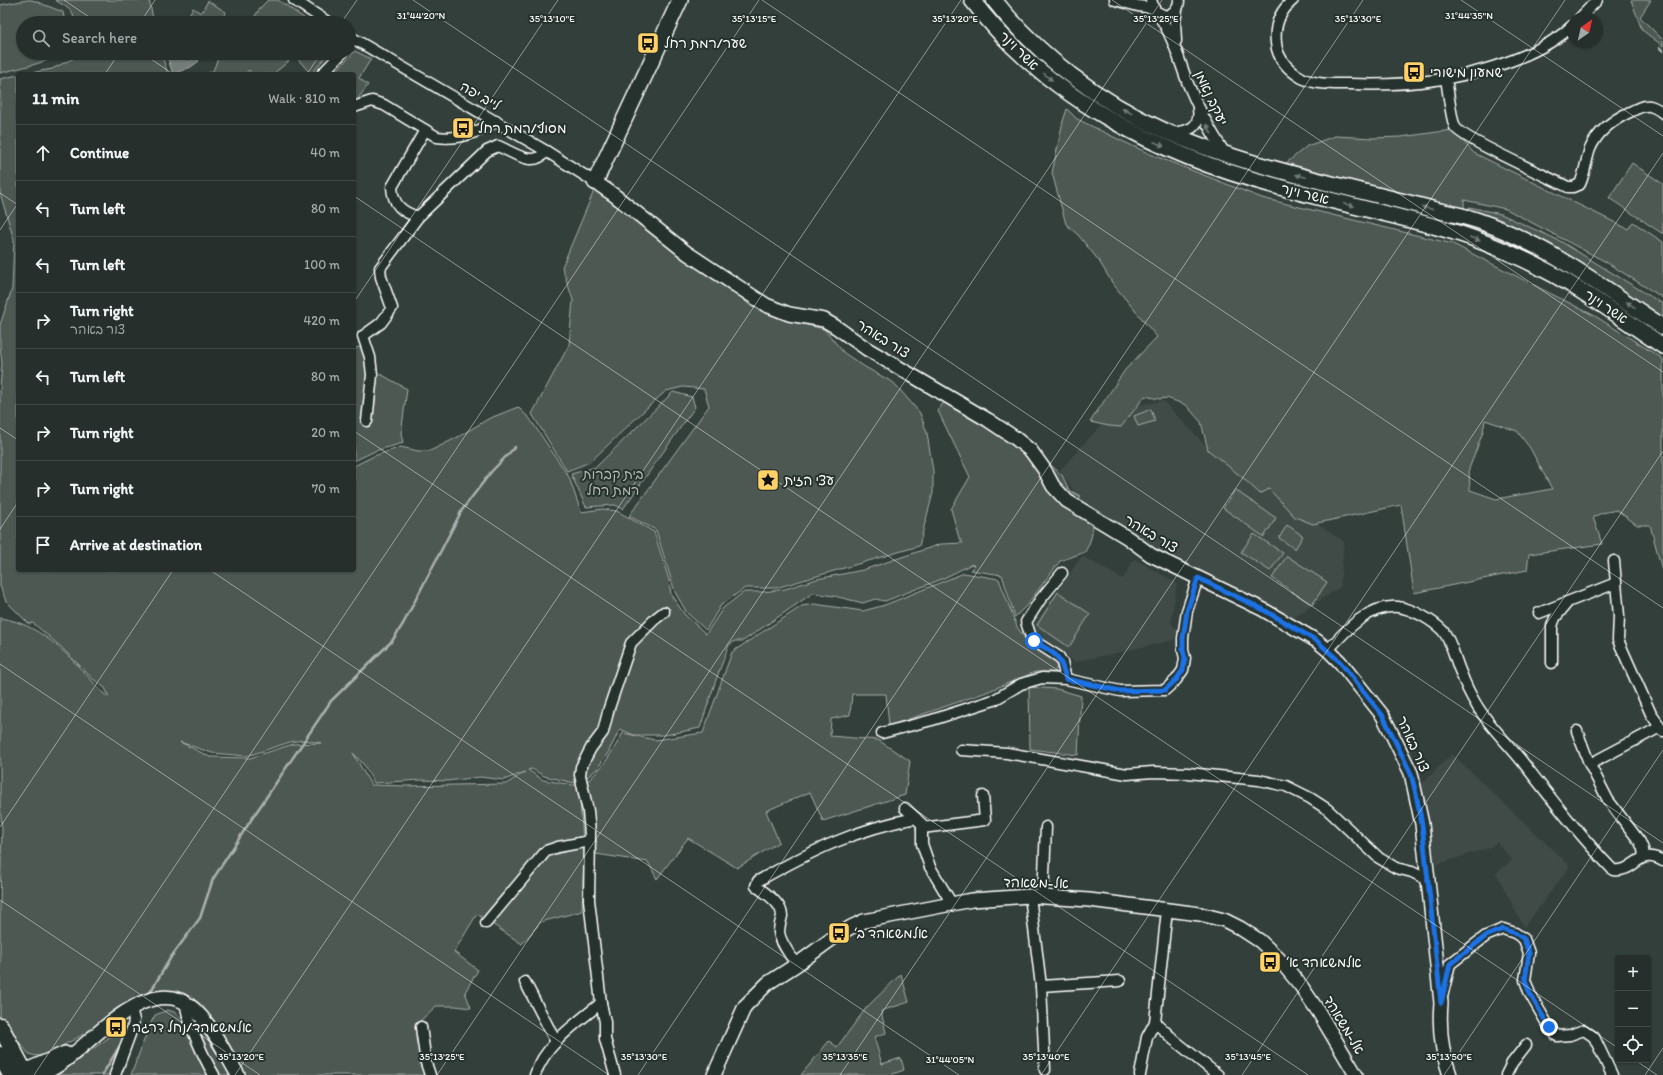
<!DOCTYPE html>
<meta charset="utf-8">
<style>
:root{--surface:#262f2c;--page:#323b38;--text:#f1f3f6;--muted:#a4a9a9;--line:#424a48}
body{margin:0;font-family:Itim,"Playpen Sans Hebrew",sans-serif;background:var(--page);color:var(--text)}
.controls{position:absolute;right:12px;bottom:12px;display:grid;overflow:hidden;border-radius:4px;box-shadow:0 1px 3px #0004}
.controls button{width:36px;height:36px;display:grid;place-items:center;padding:0;border:0;border-bottom:1px solid var(--line);background:var(--surface);color:var(--text);font:20px sans-serif}
.compass{position:absolute;left:1567px;top:12px;width:36px;height:36px;border-radius:50%;background:var(--surface);box-shadow:0 1px 3px #0004;rotate:34deg}
.stop{position:absolute;width:12px;height:12px;margin:-9px;border:3px solid #1a73e8;border-radius:50%;background:#fff}
.stop.end{background:#1a73e8;border-color:#fff;box-shadow:0 1px 4px #0008}
.list{margin:0;padding:0;list-style:none}
h2{display:flex;justify-content:space-between;align-items:center;height:52px;margin:0;padding:0 16px;font-size:17px}
h2 small{font-size:13px;font-weight:400;color:var(--muted)}
.list li{display:grid;grid-template-columns:26px 1fr auto;gap:12px;align-items:center;box-sizing:border-box;height:56px;padding:0 16px;border-top:1px solid var(--line)}
.list b{display:block;font-size:15px;white-space:nowrap}
.list p{margin:0;font-size:13px;white-space:nowrap;color:var(--muted)}
.list em{font-size:13px;font-style:normal;color:var(--muted)}
.icon{flex:none;width:22px;height:22px;fill:none;stroke:currentColor;stroke-width:2;stroke-linecap:round;stroke-linejoin:round}
.map{position:relative;flex:none;width:1663px;height:1075px;overflow:hidden}
.search{position:absolute;background:var(--surface);box-shadow:0 1px 3px #0004;left:16px;top:16px;width:340px;height:44px;display:flex;align-items:center;gap:10px;box-sizing:border-box;padding:0 14px;border-radius:22px;color:var(--muted);font-size:15px}
.panel{position:absolute;background:var(--surface);box-shadow:0 1px 3px #0004;left:16px;top:72px;width:340px;height:500px;border-radius:4px}
.map>svg:first-child{display:block}
</style>
<div class="map">
<svg width="1663" height="1075" viewBox="0 0 1663 1075">
<rect width="100%" height="100%" fill="#333f3a"/>
<filter id="ink" filterUnits="userSpaceOnUse"><feTurbulence type="fractalNoise" baseFrequency=".025" numOctaves="2"/><feDisplacementMap in="SourceGraphic" scale="8" xChannelSelector="R" yChannelSelector="G"/><feConvolveMatrix kernelMatrix="1 2 1 2 8 2 1 2 1" color-interpolation-filters="sRGB"/></filter>
<g filter="url(#ink)">
<g fill="#404c47">
<path d="M1163,401L1207,447L1344,542L1340,587L1294,617L1166,558L1085,508L1060,470L1116,409Z"/>
<path d="M1082,556L1123,579L1134,559L1177,583L1171,623L1177,629L1174,640L1075,662L1032,628Z"/>
<path d="M1452,754L1570,866L1524,927L1496,873L1512,860L1497,842L1489,848L1431,866L1418,788Z"/>
</g>
<g fill="#4d5853" stroke="#a6aca9" fill-rule="evenodd">
<path d="M27,0H32L63,12L65,23H23V53H67L36,64L0,73V5Z"/>
<path d="M55,0H149L154,23H75C73,8 67,8 55,0Z"/>
<path d="M268,0H278L311,23H251L260,8Z"/>
<path d="M1631,0H1651L1640,17L1663,40V46L1642,30Z"/>
<path d="M208,1L226,12L220,23L184,22L193,8L201,13Z"/>
<path d="M355,51L371,59L359,78L368,85L357,100L354,101V74H333Z"/>
<path d="M78,53H161L168,74H25L52,69L78,56Z"/>
<path d="M220,53H329L311,74L295,56L273,74H252L249,70L245,74H206L213,71Z"/>
<path d="M18,75V570H354V466L374,456L401,447L418,451H430L458,437L488,419L518,407L530,419L569,477L581,512L603,509L617,511L654,532L669,580L671,595L685,615L706,634L723,608L744,592H763L785,589L817,579L863,570L941,544L963,543L959,538L951,509L970,477L938,411L949,394L1028,445L1062,475L1069,490L1080,496L1078,508C1096,522 1095,533 1085,552L1060,561L1026,606L1015,617L1002,575L970,570L974,566L972,564L942,579L885,601L875,599L863,603L834,596L813,593L743,641H735L729,645L717,677L700,728L665,735H634L620,729L609,751L597,769L579,784L544,776L532,769L528,770L543,780L579,786L584,855L582,911L541,922L522,944L477,914L454,952L478,970L465,992L471,1008L455,1006H436L417,1024L416,1039L426,1075H245C231,1054 218,1019 199,1003C193,998 183,994 175,992C139,984 114,1014 87,1032C78,1038 69,1042 60,1047C50,1053 41,1059 29,1054L0,1019V903L2,829L0,805V618C45,624 76,664 105,695L109,697L105,688L93,679L61,647L33,623L29,624L6,601L0,586V390L2,363L0,347V325L12,289L14,240L0,193V79ZM303,740L321,743L293,744L250,758L210,757L180,742L212,753L247,756L290,742ZM353,753L364,765L374,783L421,780L447,781L480,777L504,780L525,772L506,784L405,786L371,785Z"/>
<path d="M1067,109L1077,119L1122,141L1150,154L1262,198L1453,244L1595,316L1663,359V574L1650,525H1637L1617,510L1602,513L1593,517L1602,544L1529,554L1527,570L1414,593L1401,505L1313,524L1295,517L1269,489L1260,494L1243,478L1208,450L1201,422L1186,405L1167,398L1159,399L1145,396L1121,427L1109,426L1090,422L1125,370L1157,337L1113,284L1099,261L1079,236L1066,224L1052,173L1063,121ZM1485,420L1517,431L1530,448L1552,489L1496,499L1470,490L1469,469L1483,432Z"/>
<path d="M1452,130L1474,153L1628,229L1633,222L1663,242V298L1606,262L1506,209L1464,200V213L1379,187L1342,180L1285,164L1307,146L1335,136L1372,138L1401,137Z"/>
<path d="M1632,163L1663,184V234L1609,198Z"/>
<path d="M596,186L726,280L748,304L786,320L824,329L844,353L865,367L894,383L920,413L927,433L933,471V493L919,546L776,588H745L721,605L706,630L687,613L675,592L656,530L629,516L709,406L704,389L683,387L666,391L649,406L590,462L567,471L532,414L569,345L573,300L562,267Z"/>
<path d="M1469,207L1501,214L1560,241L1663,304V323L1469,214Z"/>
<path d="M362,347L368,367L407,389L401,434L403,443L375,451L354,461V348Z"/>
<path d="M673,392L692,397L695,407L623,509L615,505L586,507L571,474L596,467Z"/>
<path d="M1151,409L1155,421L1138,426L1134,416Z"/>
<path d="M1235,490L1276,518L1264,537L1223,508Z"/>
<path d="M1287,525L1303,536L1295,549L1279,538Z"/>
<path d="M1254,534L1283,553L1270,571L1241,552Z"/>
<path d="M1287,556L1327,582L1312,605L1272,578Z"/>
<path d="M964,573L999,579L1017,627L1027,641L1058,663L1055,672H1035L984,693L889,726L886,694H852L850,715L831,719L830,736L878,740L910,761L905,795L823,821L810,792L766,811L779,842L737,868L688,838L657,879L648,862L596,854L595,820L585,783C603,769 612,752 623,733L655,740L703,733L732,652L802,606L814,604L863,611L885,605Z"/>
<path d="M1058,592L1090,614L1069,647L1037,625Z"/>
<path d="M1029,687L1057,689L1081,696L1078,755L1030,749Z"/>
<path d="M901,974L909,1002L881,1011L886,1033L874,1037L882,1064L901,1058L904,1070L890,1075H801L829,1041L837,1047L867,1007Z"/>
<path d="M168,1010L174,1012L182,1018L190,1039L210,1075H131L149,1027L155,1015Z"/>
<path d="M129,1023L110,1075H57Z"/>
<path d="M200,1028L231,1075H221L202,1042Z"/>
</g>
<path fill="#737b78" stroke="#abb0ae" d="M166,53H185L188,62L195,57L199,61L191,67L173,74Z"/>
<g fill="none" stroke-linecap="round" stroke-linejoin="round">
<g stroke="#abb0ae" stroke-width="2.5">
<path d="M1660,48L1663,51"/>
<path d="M148,996L171,957L200,918L213,879L251,820L331,701L392,641L403,624L462,510L491,472L515,447"/>
<path d="M102,1075L124,1039"/>
</g>
<g stroke="#fff" stroke-width="13">
<g id="minor">
<path d="M294,0L329,23"/>
<path d="M1115,0L1138,6L1153,8"/>
<path d="M1151,0L1155,11L1165,16C1174,14 1179,9 1179,0"/>
<path d="M1293,0C1280,11 1274,26 1276,43C1277,58 1289,71 1302,78C1316,85 1334,84 1349,84C1398,86 1446,82 1493,67C1522,58 1551,46 1573,25"/>
<path d="M1157,13C1173,35 1179,60 1188,84C1198,108 1210,130 1224,152"/>
<path d="M1580,18L1597,0"/>
<path d="M349,36L546,151L595,182"/>
<path d="M1176,41L1175,22L1177,10"/>
<path d="M322,74L342,53"/>
<path d="M1446,79C1448,89 1451,119 1455,127C1461,138 1550,178 1568,187H1573L1580,184C1585,173 1586,160 1590,149C1598,130 1614,119 1632,111C1638,108 1644,105 1650,106C1655,107 1659,110 1663,113"/>
<path d="M354,107L372,101L384,105L437,137C459,140 478,133 496,121"/>
<path d="M425,130L392,187C393,205 402,212 418,217L487,151L498,146C513,152 534,169 546,151"/>
<path d="M1173,133C1189,131 1201,128 1198,108"/>
<path d="M367,421L372,375L370,357L363,336L381,323L392,308L381,277L380,268L418,217"/>
<path d="M1614,561L1619,616L1618,640L1651,714L1663,731"/>
<path d="M1062,573L1040,600L1026,622L1031,637L1034,641L1059,657L1062,662L1066,679"/>
<path d="M1539,613L1616,583"/>
<path d="M1328,650C1345,631 1369,604 1398,607C1413,609 1432,620 1443,631C1452,642 1455,660 1461,673C1465,684 1471,696 1477,706C1489,725 1507,743 1521,760C1550,797 1580,836 1613,870C1636,873 1637,847 1663,861"/>
<path d="M1552,663V626L1555,618L1567,603"/>
<path d="M1577,731L1589,763L1608,800L1640,842L1643,849L1644,857"/>
<path d="M882,733L932,720L994,700L1021,684L1042,678L1066,679L1120,691L1165,690L1176,680L1183,670L1185,658L1183,650V638L1187,611L1198,578"/>
<path d="M961,750L1007,753L1127,774L1153,772L1188,773L1259,780L1286,786L1310,798L1327,809L1379,858L1396,868L1412,872L1428,880"/>
<path d="M1590,764L1660,727"/>
<path d="M905,808L922,824V844L930,867L952,904"/>
<path d="M922,828L985,820L983,796"/>
<path d="M1030,896L1041,986L1045,1070"/>
<path d="M1043,897L1046,827"/>
<path d="M486,923L546,851L558,847L590,841"/>
<path d="M796,965C791,955 780,943 779,932C779,926 781,921 782,916C782,903 765,893 756,886L758,881C811,851 856,829 916,818"/>
<path d="M525,982L556,1042"/>
<path d="M1041,986L1120,981"/>
<path d="M1442,997L1450,964L1486,936L1503,929L1515,933L1524,939L1529,953L1525,980L1530,994L1549,1027L1557,1036L1570,1035L1584,1030L1594,1037L1612,1075"/>
<path d="M186,1004C186,1020 205,1060 214,1075"/>
<path d="M1155,1022L1174,1040L1218,1075"/>
<path d="M421,1027L426,1063L430,1075"/>
<path d="M115,1075L133,1026L134,1020L131,1008"/>
<path d="M535,1075C545,1044 577,1023 601,1003"/>
<path d="M615,1075L605,1039V1022L601,1003L589,900L590,834L588,811L580,775L581,767L591,748L603,732L609,708L631,643L655,619L664,612"/>
<path d="M1140,1075L1147,1037L1155,1022L1167,910"/>
<path d="M1506,1075L1512,1063L1526,1045"/>
</g>
</g>
<g stroke="#fff" stroke-width="16">
<g id="tertiary">
<path d="M595,182L614,195L687,253L766,305L789,314L824,320L836,327L867,349L988,420L1015,438L1031,451L1044,469L1053,486L1067,501L1128,538L1151,555L1262,609L1317,641L1328,650L1340,662L1383,716L1411,773L1422,824L1441,1003C1439,1026 1442,1053 1450,1075"/>
<path d="M20,1075L24,1071L65,1053"/>
<path d="M40,1075C50,1071 59,1065 67,1059C98,1036 152,971 194,1009C213,1027 225,1053 238,1075"/>
<path d="M714,1075L745,1006L768,983L796,965L833,938L851,927L864,921L972,900L1030,896L1089,900L1200,914L1224,920L1240,928L1260,941L1278,958L1301,986L1318,1011L1356,1075"/>
</g>
</g>
<g stroke="#fff" stroke-width="18">
<g id="secondary">
<path d="M972,0C1046,98 1160,155 1276,186C1316,197 1355,206 1395,216C1422,223 1449,229 1475,239C1512,253 1548,269 1581,291C1609,308 1636,328 1663,346"/>
<path d="M994,0C1038,56 1100,102 1165,131C1216,154 1273,169 1328,183C1363,192 1399,200 1435,210C1449,213 1465,216 1479,221C1546,244 1604,288 1663,327"/>
<path d="M595,182L680,0"/>
</g>
</g>
<g stroke="#fff" stroke-width="19">
<g id="primary">
<path d="M0,1026L26,1075"/>
<path d="M0,1055L11,1075"/>
</g>
</g>
<use href="#minor" stroke="#26332d" stroke-width="10"/>
<use href="#tertiary" stroke="#26332d" stroke-width="13"/>
<use href="#secondary" stroke="#26332d" stroke-width="15"/>
<use href="#primary" stroke="#26332d" stroke-width="16"/>
</g>
<defs><path id="oneway-solid" d="M-6-.8H1V-3.2L6.5 0L1 3.2V.8H-6Z"/></defs>
<g fill="#727a76">
<use href="#oneway-solid" transform="translate(1048 77) rotate(39)"/>
<use href="#oneway-solid" transform="translate(1127 111) rotate(-151)"/>
<use href="#oneway-solid" transform="translate(1209 129) rotate(-119)"/>
<use href="#oneway-solid" transform="translate(1159 144) rotate(25)"/>
<use href="#oneway-solid" transform="translate(1301 176) rotate(-165)"/>
<use href="#oneway-solid" transform="translate(1349 205) rotate(14)"/>
<use href="#oneway-solid" transform="translate(1427 208) rotate(-166)"/>
<use href="#oneway-solid" transform="translate(1475 239) rotate(20)"/>
<use href="#oneway-solid" transform="translate(1631 305) rotate(-146)"/>
</g>
</g>
<g fill="none" stroke-linecap="round" stroke-linejoin="round" filter="url(#ink)">
<path stroke="#1a73e8" stroke-width="5" d="M1034,641C1056,655 1059,652 1066,679L1120,691L1165,690L1176,680L1183,670L1185,658L1183,650V638L1187,611L1198,578L1262,609L1317,641L1340,662L1383,716L1411,774L1416,794L1422,824L1441,1003L1450,964L1486,936L1503,929L1515,933L1524,939L1529,953L1525,980L1530,994L1549,1027"/>
</g>
<path fill="none" stroke="#fff" stroke-width="1" stroke-opacity="0.45" d="M64,0L98,23M413,0L1663,843M762,0L1663,608M1112,0L1663,372M1461,0L1663,136M140,23L155,0M341,23L357,0M142,53L173,74M105,74L119,53M307,74L321,53M0,193L18,205M354,196L1618,1048M0,230L18,203M354,302L558,0M0,428L18,440M354,431L1308,1075M0,529L18,502M210,570L959,1075M0,664L609,1075M0,827L173,570M0,900L260,1075M1635,1060L1657,1075M34,1075L759,0M235,1075L961,0M437,1075L1162,0M638,1075L1363,0M840,1075L1565,0M1041,1075L1663,153M1242,1075L1663,451M1444,1075L1663,750M1645,1075L1663,1048"/>
<defs>
<g id="bus-square" transform="scale(1.15)"><rect x="-9" y="-9" width="18" height="18" rx="4" fill="#ffd166" stroke="#26332d"/><path d="M-5-6H5V4H4V6H2V4H-2V6H-4V4H-5ZM-3.5-4V0h7V-4ZM-3.5 1.2v1.5H-2V1.2ZM2 1.2v1.5H3.5V1.2Z" fill="#111"/></g>
<g id="sight-square" transform="scale(1.15)"><rect x="-9" y="-9" width="18" height="18" rx="4" fill="#ffd166" stroke="#26332d"/><path d="M0-6L1.8-2.2L6-1.7L2.9 1.2L3.7 5.4L0 3.3L-3.7 5.4L-2.9 1.2L-6-1.7L-1.8-2.2Z" fill="#111"/></g>
</defs>
<g fill-rule="evenodd">
<use href="#bus-square" x="648" y="43"/>
<use href="#bus-square" x="1414" y="72"/>
<use href="#bus-square" x="463" y="128"/>
<use href="#sight-square" x="768" y="480"/>
<use href="#bus-square" x="839" y="933"/>
<use href="#bus-square" x="1270" y="962"/>
<use href="#bus-square" x="116" y="1027"/>
</g>
<g text-anchor="middle" dominant-baseline="central" stroke-width="4" stroke-linejoin="round" paint-order="stroke">
<g font-size="14" fill="#fff" stroke="#26332d" text-anchor="start">
<text x="664" y="43">שער/רמת רחל</text>
<text x="1430" y="72">שמעון מישורי</text>
<text x="478" y="128">מסוף/רמת רחל</text>
<text x="784" y="480">עצי הזית</text>
<text x="854" y="933">אלמשאהד ב׳</text>
<text x="1286" y="962">אלמשאהד א׳</text>
<text x="132" y="1027">אלמשאהד/נחל דרגה</text>
</g>
<g font-size="14" fill="#fff" stroke="#26332d">
<text transform="translate(1019 51) rotate(44)">אשר וינר</text>
<text transform="translate(480 96) rotate(30)">לייב יפה</text>
<text transform="translate(1211 98) rotate(65)">יעקב נאמן</text>
<text transform="translate(1305 194) rotate(14)">אשר וינר</text>
<text transform="translate(1606 307) rotate(34)">אשר וינר</text>
<text transform="translate(883 339) rotate(32)">צור באהר</text>
<text transform="translate(1151 534) rotate(31)">צור באהר</text>
<text transform="translate(1413 744) rotate(66)">צור באהר</text>
<text transform="translate(1036 883) rotate(1)">אל-משאהד</text>
<text transform="translate(1344 1025) rotate(59)">אל-משאהד</text>
</g>
<g font-size="14" fill="#b8bcba" stroke="#26332d">
<text x="613" y="474">בית קברות<tspan x="613" dy="16">רמת רחל</tspan></text>
</g>
</g>
<g font-size="10" text-anchor="middle" fill="#fff" stroke="#26332d" stroke-width="4" stroke-linejoin="round" paint-order="stroke">
<text x="421" y="19">31°44'20"N</text>
<text x="1469" y="19">31°44'35"N</text>
<text x="754" y="22">35°13'15"E</text>
<text x="955" y="22">35°13'20"E</text>
<text x="552" y="22">35°13'10"E</text>
<text x="1156" y="22">35°13'25"E</text>
<text x="1358" y="22">35°13'30"E</text>
<text x="241" y="1060">35°13'20"E</text>
<text x="442" y="1060">35°13'25"E</text>
<text x="644" y="1060">35°13'30"E</text>
<text x="845" y="1060">35°13'35"E</text>
<text x="1046" y="1060">35°13'40"E</text>
<text x="1248" y="1060">35°13'45"E</text>
<text x="1449" y="1060">35°13'50"E</text>
<text x="950" y="1063">31°44'05"N</text>
</g>
</svg>
<div class="controls">
<button>+</button>
<button>−</button>
<button><svg class="icon" aria-label="locate" viewBox="0 0 24 24"><circle cx="12" cy="12" r="6"/><path d="M12 2v4M12 18v4M2 12h4M18 12h4"/></svg></button>
</div>
<svg class="compass" viewBox="-18 -18 36 36"><path d="M0-13l5 13h-10z" fill="#e53935"/><path d="M0 13l5-13h-10z" fill="#a4a9a9"/></svg>
<div class="stop" style="left:1034px;top:641px"></div>
<div class="stop end" style="left:1549px;top:1027px"></div>
<div class="search"><svg class="icon" aria-label="search" viewBox="0 0 24 24"><circle cx="10" cy="10" r="6"/><path d="M15 15l6 6"/></svg>Search here</div>
<section class="panel">
<h2>11 min<small>Walk · 810 m</small></h2>
<ul class="list">
<li><svg class="icon" aria-label="ahead" viewBox="0 0 24 24"><path d="M12 20V5M6 11l6-6 6 6"/></svg><div><b>Continue</b></div><em>40 m</em></li>
<li><svg class="icon" aria-label="left" viewBox="0 0 24 24"><path d="M17 20v-9H6M10 6l-5 5 5 5"/></svg><div><b>Turn left</b></div><em>80 m</em></li>
<li><svg class="icon" aria-label="left" viewBox="0 0 24 24"><path d="M17 20v-9H6M10 6l-5 5 5 5"/></svg><div><b>Turn left</b></div><em>100 m</em></li>
<li><svg class="icon" aria-label="right" viewBox="0 0 24 24"><path d="M7 20v-9h11M14 6l5 5-5 5"/></svg><div><b>Turn right</b><p>צור באהר</p></div><em>420 m</em></li>
<li><svg class="icon" aria-label="left" viewBox="0 0 24 24"><path d="M17 20v-9H6M10 6l-5 5 5 5"/></svg><div><b>Turn left</b></div><em>80 m</em></li>
<li><svg class="icon" aria-label="right" viewBox="0 0 24 24"><path d="M7 20v-9h11M14 6l5 5-5 5"/></svg><div><b>Turn right</b></div><em>20 m</em></li>
<li><svg class="icon" aria-label="right" viewBox="0 0 24 24"><path d="M7 20v-9h11M14 6l5 5-5 5"/></svg><div><b>Turn right</b></div><em>70 m</em></li>
<li><svg class="icon" aria-label="arrive" viewBox="0 0 24 24"><path d="M6 21V4h12l-3 4 3 4H6"/></svg><div><b>Arrive at destination</b></div></li>
</ul>
</section>
</div>
